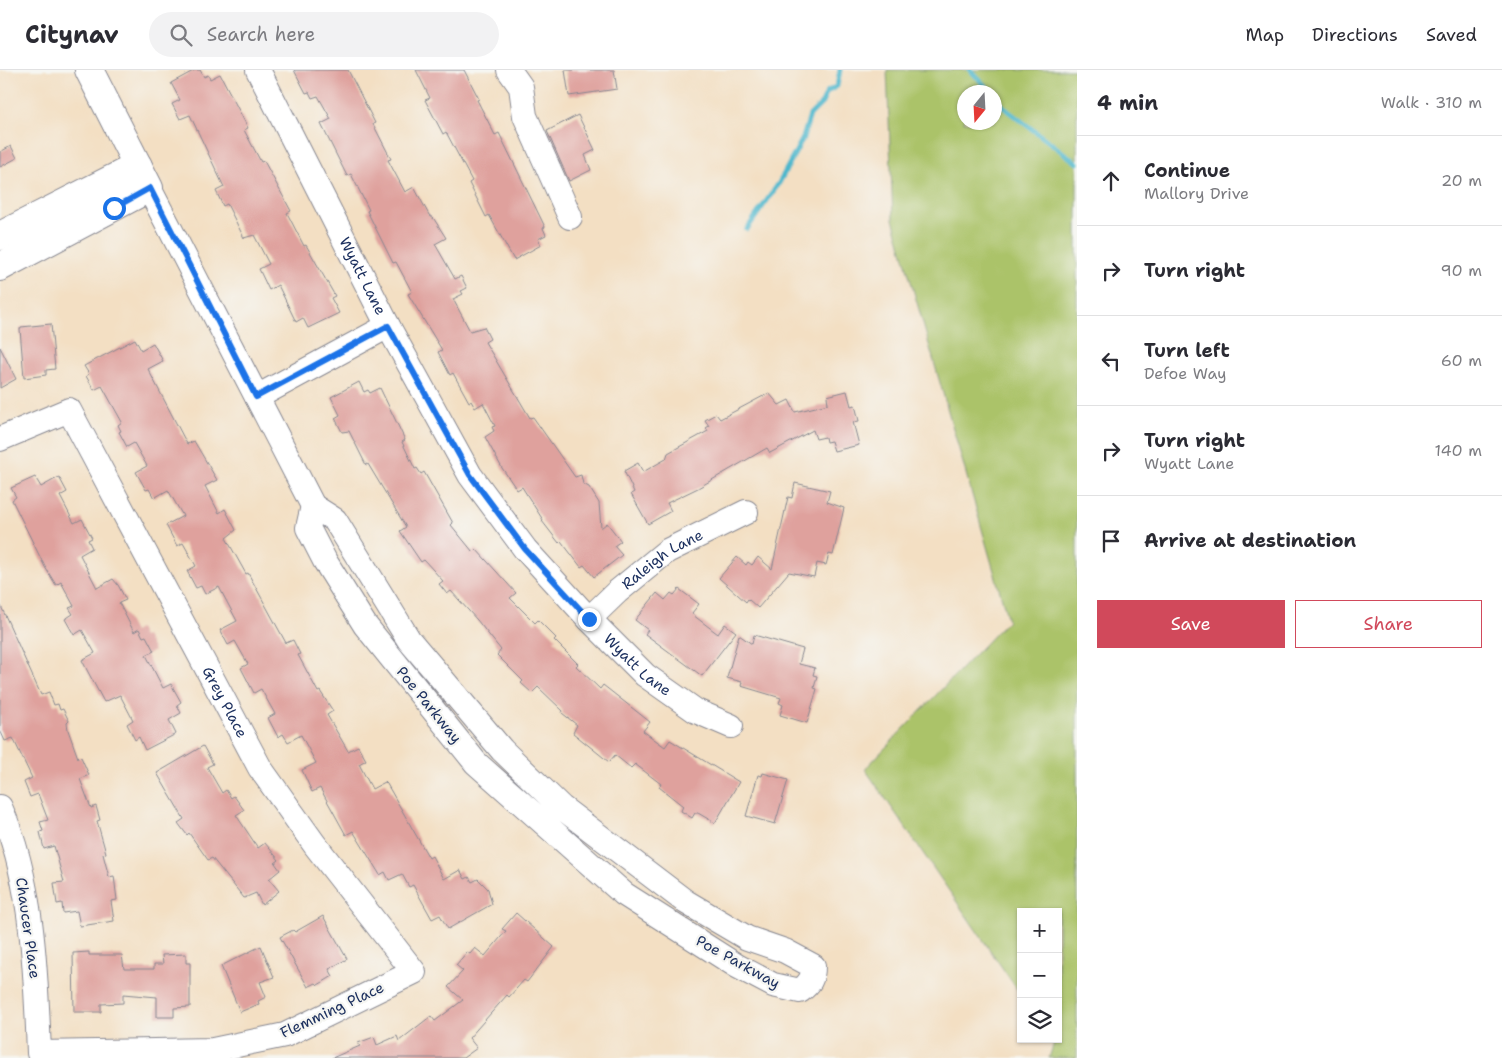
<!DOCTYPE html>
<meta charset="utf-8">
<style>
:root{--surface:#fff;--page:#f2f2f3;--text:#2b2b33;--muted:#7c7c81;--line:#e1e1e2;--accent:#d1495b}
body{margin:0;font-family:"Shantell Sans",sans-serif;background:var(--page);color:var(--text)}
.controls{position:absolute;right:15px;bottom:15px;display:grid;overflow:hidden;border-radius:0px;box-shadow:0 1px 4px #0004}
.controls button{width:45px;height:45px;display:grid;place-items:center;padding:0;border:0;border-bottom:1px solid var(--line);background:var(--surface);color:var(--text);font:25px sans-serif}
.compass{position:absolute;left:957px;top:15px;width:45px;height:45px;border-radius:50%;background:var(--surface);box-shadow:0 1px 4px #0004;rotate:198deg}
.stop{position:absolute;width:15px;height:15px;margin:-11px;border:4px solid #1a73e8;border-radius:50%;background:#fff}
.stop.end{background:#1a73e8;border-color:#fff;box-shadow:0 1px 5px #0008}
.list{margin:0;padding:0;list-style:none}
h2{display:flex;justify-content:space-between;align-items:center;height:65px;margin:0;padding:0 20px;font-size:21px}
h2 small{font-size:16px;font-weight:400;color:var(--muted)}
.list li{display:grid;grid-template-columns:32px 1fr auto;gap:15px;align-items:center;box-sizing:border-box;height:90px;padding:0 20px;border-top:1px solid var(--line)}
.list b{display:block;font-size:19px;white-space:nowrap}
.list p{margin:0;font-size:16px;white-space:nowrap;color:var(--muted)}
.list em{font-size:16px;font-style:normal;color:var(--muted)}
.actions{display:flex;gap:10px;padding:15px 20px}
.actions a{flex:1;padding:11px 0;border:1px solid var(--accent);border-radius:0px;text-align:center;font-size:18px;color:var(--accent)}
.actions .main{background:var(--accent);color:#fff}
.icon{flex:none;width:28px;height:28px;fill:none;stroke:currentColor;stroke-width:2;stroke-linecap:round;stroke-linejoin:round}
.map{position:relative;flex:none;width:1077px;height:988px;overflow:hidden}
header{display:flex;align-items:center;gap:30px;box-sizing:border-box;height:70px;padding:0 25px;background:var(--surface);border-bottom:1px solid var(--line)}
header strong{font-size:24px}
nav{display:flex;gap:28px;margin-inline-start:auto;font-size:18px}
.search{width:350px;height:45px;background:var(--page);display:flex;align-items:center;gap:12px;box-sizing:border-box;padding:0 18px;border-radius:28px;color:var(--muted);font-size:19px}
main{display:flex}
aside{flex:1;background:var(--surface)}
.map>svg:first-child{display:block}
</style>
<header>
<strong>Citynav</strong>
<div class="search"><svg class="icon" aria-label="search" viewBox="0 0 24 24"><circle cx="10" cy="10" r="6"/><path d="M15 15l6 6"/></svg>Search here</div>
<nav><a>Map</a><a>Directions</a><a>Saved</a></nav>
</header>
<main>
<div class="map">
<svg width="1077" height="988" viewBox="0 0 1077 988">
<rect width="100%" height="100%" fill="#f6f6f2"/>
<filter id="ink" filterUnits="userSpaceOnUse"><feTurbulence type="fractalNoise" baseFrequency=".02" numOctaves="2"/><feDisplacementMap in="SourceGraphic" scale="10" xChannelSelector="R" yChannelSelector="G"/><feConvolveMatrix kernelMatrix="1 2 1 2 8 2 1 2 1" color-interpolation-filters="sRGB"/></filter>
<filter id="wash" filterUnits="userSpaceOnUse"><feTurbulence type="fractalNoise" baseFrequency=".0096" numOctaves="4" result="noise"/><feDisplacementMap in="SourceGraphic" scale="20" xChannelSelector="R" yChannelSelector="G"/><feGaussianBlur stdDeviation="1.12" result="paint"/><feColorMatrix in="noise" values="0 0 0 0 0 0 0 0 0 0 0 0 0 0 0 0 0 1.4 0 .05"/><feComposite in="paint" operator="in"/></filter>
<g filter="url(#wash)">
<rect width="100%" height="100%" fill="#f3dfc3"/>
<path fill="#abc369" stroke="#637964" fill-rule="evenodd" d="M887,0H1077V988H1049L1054,973L1051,969H1058V842H1021V925L865,699L1008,550L893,149ZM964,22H994V52H964Z"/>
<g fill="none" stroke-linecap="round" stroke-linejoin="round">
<g stroke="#4eb7cc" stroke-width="5">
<path d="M970,0L991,22"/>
<path d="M994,27L1008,41L1077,93"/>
<path d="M747,159L779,113L803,68L810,45L822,33L827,22L837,16L840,0"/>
</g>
</g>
<g id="blocks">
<g fill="#dfa19d">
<path d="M195,0H200L204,7L208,5L210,9L220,4L248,58L244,60L261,92L264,91L291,141L287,143L304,176L306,175L335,226L331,228L339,243L308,258L303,248L296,252L278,215L269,220L259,199L269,194L254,165L244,168L227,134L223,136L216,121L224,117L190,45L180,49L172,34L180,30L171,13Z"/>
<path d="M294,0H348L375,53L373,54L391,89L388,90L405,122L414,117L429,145L434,149L446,168L435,174L455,209L461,206L467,218L461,221L463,224L453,229L470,261L484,257L490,269L485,272L530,348L533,347L575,407L581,405L583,414L589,417L599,433L601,458L607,453L621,471L614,476L622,485L594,507L584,495L581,497L561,471L559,473L542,451L543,450L522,417L517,420L502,398L485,367L494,361L492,357L495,356L483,333L475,338L471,331L469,332L453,303L450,305L438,282L442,280L408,224L412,222L396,192L393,193L367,141L369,140L351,104L347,106L321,54L331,49L318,26L312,28L309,22L306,23Z"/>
<path d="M416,0H464L479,29L477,30L495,65L499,63L545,157L543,158L546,165L538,169L541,175L514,190L489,145L486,147L469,113L472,111L446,62L443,64L425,30L430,28Z"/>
<path d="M565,0H614L617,19L569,26Z"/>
<path d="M578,45L595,80L585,85L591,100L569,111L547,61Z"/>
<path d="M11,76L17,88L0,97V82Z"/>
<path d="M51,254L55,299L46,300V305L24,308L20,259L21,257Z"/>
<path d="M135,269L141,280L153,273L163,291L148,299L187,374L194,371L217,410L205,416L219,443L225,439L236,460L226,468L246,504L248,503L286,573L293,570L300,584L298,585L318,622L320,621L333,641L327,645L348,681L358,676L366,690L359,694L372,719L385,712L387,714L429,788L432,786L444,809L460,800L465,809L469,807L472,812L478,809L488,819L492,834L448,859L440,845L432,849L413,815L409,817L402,804L389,810L385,802L380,805L353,761L346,765L320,718L312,722L302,700L316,693L301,665L288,672L283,664L278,667L268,648L275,644L261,619L254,623L241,598L248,594L235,571L228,575L220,560L237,551L219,517L205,524L201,516L196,518L187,501L196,496L183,473L177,476L166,455L183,446L168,420L154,428L149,419L146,420L136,402L147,396L134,373L127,377L119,362L121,361L118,355L122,352L102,316L94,320L86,306L89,304L84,296Z"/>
<path d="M0,277L16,309L0,318Z"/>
<path d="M359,312L364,322L368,320L370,323L380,318L405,370L402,372L415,399L417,398L421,404L424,402L453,453L451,455L473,482L476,479L516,523L510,528L535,553L538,550L556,568L554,570L578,594L576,596L600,619L603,615L650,652L643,661L665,677L670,670L739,712L715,753L698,743H695L692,748L681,741L683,736L659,717L661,714L635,694L631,698L615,685L609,692L573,663L577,655L562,643L563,641L538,617L532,623L521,613L523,611L497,585L501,580L477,550L451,521L447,524L439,514L443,511L424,490L421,492L400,461L406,457L368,394L366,395L349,361L342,362L335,348L340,345L331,327Z"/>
<path d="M847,321L851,336L855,335L859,351L853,352L859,375L834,381L831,371L826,372L825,367L816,369L813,360L770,383L767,378L698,418L667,433L671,441L648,454L631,424L634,422L624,401L638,393L643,402L666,389L668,383L708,361L706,358L709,356L705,350L716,344L720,349L769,323L779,335L789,330L795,342L828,334L827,326Z"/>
<path d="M35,407L41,417L59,407L67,422L60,426L74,453L82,449L92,468L88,470L92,478L80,485L97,518L113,509L118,515L126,530L119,533L134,562L139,559L143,567L146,566L154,581L146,585L163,618L171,614L181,632L177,635L181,643L169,650L176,664L145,680L139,667L135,670L127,654L133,650L120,625L104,632L88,602L82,590L95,583L82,560L74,565L65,549L73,544L69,538L74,536L61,512L56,515L45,497L12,430L16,427L11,418Z"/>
<path d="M795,413L830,421L827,432L844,438L833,485L829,484L826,495L817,493L814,507L789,502L758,538L748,529L746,532L719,508L737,487L746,495L748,492L752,495L758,487L772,499L788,427L792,428Z"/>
<path d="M679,519L699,534L692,543L693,545L718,564L725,554L736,562L702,606L645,564L648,560L635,550L657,523L665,530L671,523L674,525Z"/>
<path d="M0,534L41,625L49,622L54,635L58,634L60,640L63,639L69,651L67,653L68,660L78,688L81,687L89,705L80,709L91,738L96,736L100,750L97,751L106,783L103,784L109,807L114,806L117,830L111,831L114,851L80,856L77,841L63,843L62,833L57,834L54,813L64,812L54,776L44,779L40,762L43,761L40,752L48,750L38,724L30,727L24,712L32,708L13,668L5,671L0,660Z"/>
<path d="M739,565L752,574L754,565L803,579L799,594L815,598L813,605L817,606L814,618L817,619L807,653L780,645L783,635L779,633L781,628L741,616L742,612L727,608Z"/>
<path d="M203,676L213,694L207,697L222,723L226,720L231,728L234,726L244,740L236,745L258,778L265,773L279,790L275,793L280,800L269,809L279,821L262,835L256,823L244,828L212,788L208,790L189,763L187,765L178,753L184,749L157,703Z"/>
<path d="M763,703L788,710L775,754L746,746L758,705L762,706Z"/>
<path d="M516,843L554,877L527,912L524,910L509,927L507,925L469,968L477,978L463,988H332L360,976L358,973L374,967L377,975L397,966L399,971L431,946L435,951L463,930L448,917L463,901L456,895L467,882L470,884L475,878L485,886L506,861L502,859Z"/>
<path d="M323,846L347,889L329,899L333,906L318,915L316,913L308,917L280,867L293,860L295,862Z"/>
<path d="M261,876L274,907L260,912L266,927L258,931L259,934L240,942L221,896Z"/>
<path d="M89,882V885H122L124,899H154V894H163L162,885L186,884V893H190V937L174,938V947H157V927L123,924V933L101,934V942H74L73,883Z"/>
</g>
</g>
</g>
<g filter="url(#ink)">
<use href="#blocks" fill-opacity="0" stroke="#878790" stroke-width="1"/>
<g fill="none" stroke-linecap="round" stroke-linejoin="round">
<g stroke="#878790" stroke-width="26">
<g id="minor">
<path id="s1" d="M258,0L388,256L470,405L525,479L589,549L645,605L696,641L731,656"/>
<path d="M509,0L521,17L525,46L570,147"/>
<path d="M149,118L313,436"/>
<path d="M257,327L388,256"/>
<path id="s2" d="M0,369L69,340L260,698L315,775L414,902L285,965L213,980L39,983C36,904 33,810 0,737"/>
<path d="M313,436L335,450L409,570L502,680L561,737L686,832L747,868L785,881L813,896C813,909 810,913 800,921L773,915L737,896L624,824L476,693L365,555L325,491L308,458Z"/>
<path id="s3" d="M589,549L617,522L667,481L746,442"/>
</g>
</g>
<g stroke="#878790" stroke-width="30">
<g id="major">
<path d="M0,166L138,96"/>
<path d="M0,197L149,118L89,0"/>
</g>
</g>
<use href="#minor" stroke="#fff" stroke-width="24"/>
<use href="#major" stroke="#fff" stroke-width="28"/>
</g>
</g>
<g fill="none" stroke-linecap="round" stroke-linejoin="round" filter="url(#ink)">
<path stroke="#1a73e8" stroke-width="6" d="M114,138L150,118L256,327L388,256L470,405L525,479L589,549"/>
</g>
<g text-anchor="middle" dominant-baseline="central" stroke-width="4.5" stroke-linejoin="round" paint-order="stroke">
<g font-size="15" fill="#1b2f5e" stroke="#f6f6f2">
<text stroke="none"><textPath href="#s1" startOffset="231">Wyatt Lane</textPath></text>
<text stroke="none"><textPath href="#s3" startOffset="95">Raleigh Lane</textPath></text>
<text stroke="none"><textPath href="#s1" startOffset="711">Wyatt Lane</textPath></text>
<text stroke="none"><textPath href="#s2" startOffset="406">Grey Place</textPath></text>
<text transform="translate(429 635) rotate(51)">Poe Parkway</text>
<text transform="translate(28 858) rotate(82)">Chaucer Place</text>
<text transform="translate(738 892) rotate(29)">Poe Parkway</text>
<text transform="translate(332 940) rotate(-25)">Flemming Place</text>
</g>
</g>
</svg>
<div class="controls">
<button>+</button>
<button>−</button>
<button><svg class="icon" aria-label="layers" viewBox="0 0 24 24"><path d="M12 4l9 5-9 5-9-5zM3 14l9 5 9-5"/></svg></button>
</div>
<svg class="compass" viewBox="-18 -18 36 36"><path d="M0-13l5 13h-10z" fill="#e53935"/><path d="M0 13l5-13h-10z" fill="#7c7c81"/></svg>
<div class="stop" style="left:114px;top:138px"></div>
<div class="stop end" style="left:589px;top:549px"></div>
</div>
<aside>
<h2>4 min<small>Walk · 310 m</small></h2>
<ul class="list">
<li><svg class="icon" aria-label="ahead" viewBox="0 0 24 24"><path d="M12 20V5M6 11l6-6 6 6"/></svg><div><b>Continue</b><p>Mallory Drive</p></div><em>20 m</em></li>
<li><svg class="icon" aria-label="right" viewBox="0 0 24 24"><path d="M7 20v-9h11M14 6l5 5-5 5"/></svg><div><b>Turn right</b></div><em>90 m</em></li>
<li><svg class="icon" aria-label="left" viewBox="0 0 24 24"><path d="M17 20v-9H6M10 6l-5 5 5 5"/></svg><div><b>Turn left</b><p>Defoe Way</p></div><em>60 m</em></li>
<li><svg class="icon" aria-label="right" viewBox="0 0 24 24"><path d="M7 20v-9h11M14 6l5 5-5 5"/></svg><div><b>Turn right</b><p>Wyatt Lane</p></div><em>140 m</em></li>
<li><svg class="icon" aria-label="arrive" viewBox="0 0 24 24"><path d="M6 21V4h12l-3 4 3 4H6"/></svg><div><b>Arrive at destination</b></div></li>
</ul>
<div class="actions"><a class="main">Save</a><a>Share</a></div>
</aside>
</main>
